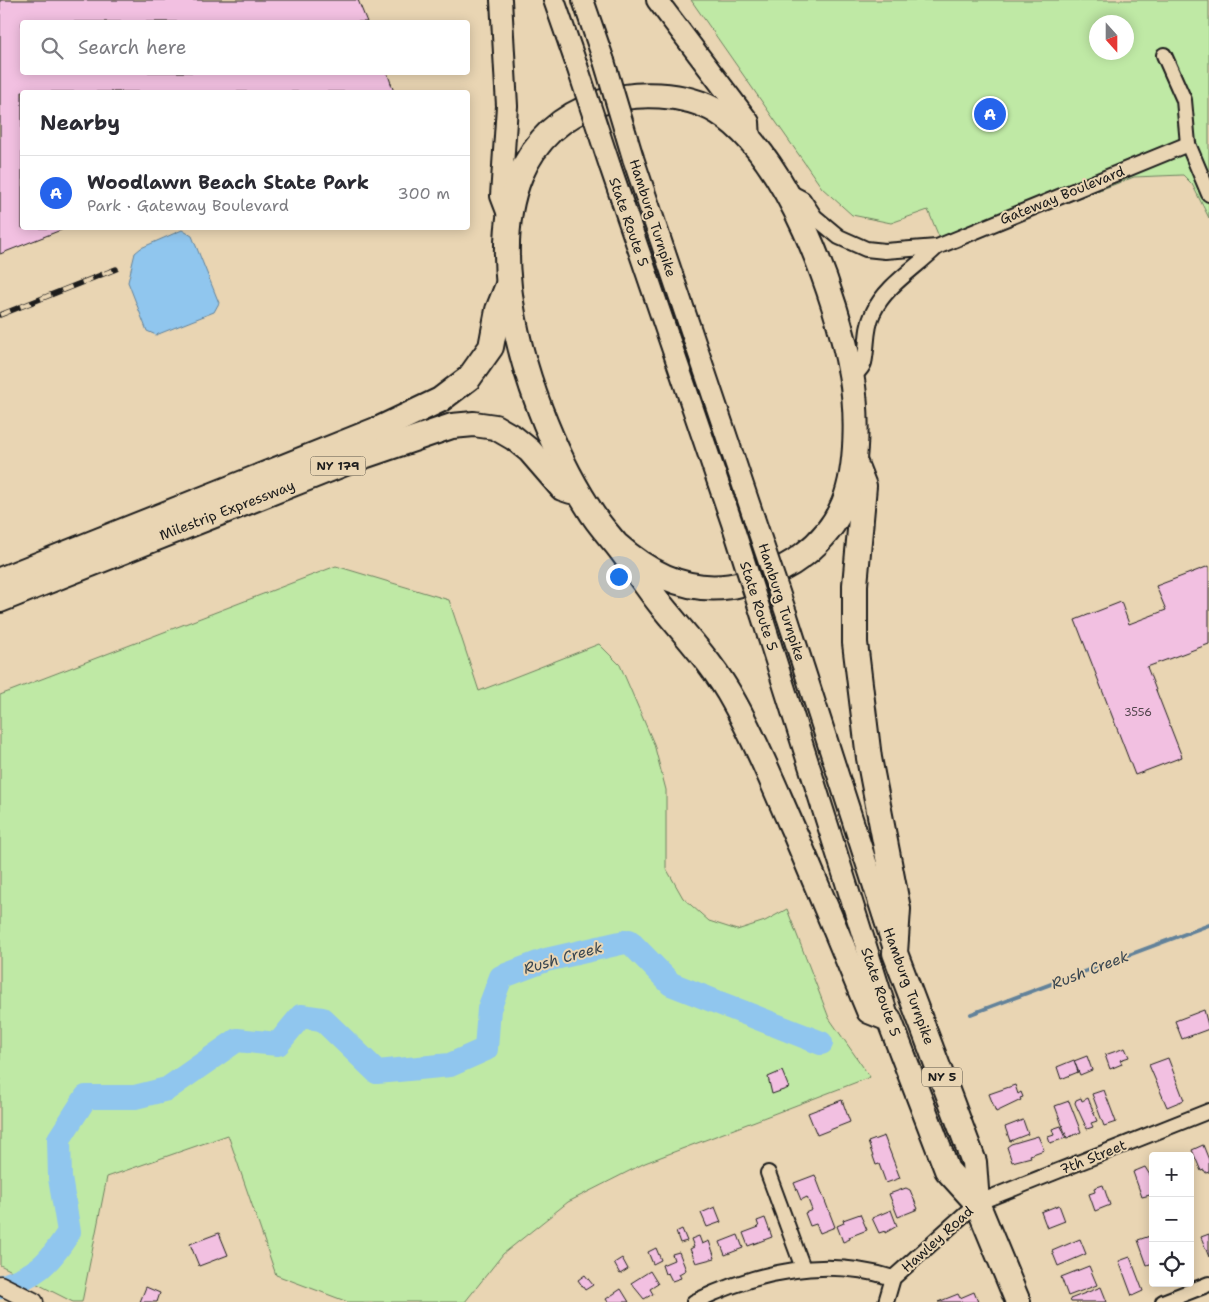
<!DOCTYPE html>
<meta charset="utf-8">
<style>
:root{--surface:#fff;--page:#f7f7f7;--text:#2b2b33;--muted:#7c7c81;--line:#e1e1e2;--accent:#2563eb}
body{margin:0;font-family:"Shantell Sans",sans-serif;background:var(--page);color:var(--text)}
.controls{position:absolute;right:15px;bottom:15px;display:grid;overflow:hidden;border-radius:5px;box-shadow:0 2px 12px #0003}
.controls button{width:45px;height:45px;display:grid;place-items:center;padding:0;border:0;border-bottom:1px solid var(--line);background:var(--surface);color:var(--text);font:25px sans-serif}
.compass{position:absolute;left:1089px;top:15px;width:45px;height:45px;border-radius:50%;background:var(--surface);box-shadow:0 2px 12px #0003;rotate:159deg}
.you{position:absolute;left:618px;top:576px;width:18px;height:18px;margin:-12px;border:4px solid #fff;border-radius:50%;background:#1a73e8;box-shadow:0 0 0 8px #1a73e833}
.badge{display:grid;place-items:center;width:32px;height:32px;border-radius:50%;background:var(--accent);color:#fff;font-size:16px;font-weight:700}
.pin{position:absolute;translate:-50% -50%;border:2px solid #fff;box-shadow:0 1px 5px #0006}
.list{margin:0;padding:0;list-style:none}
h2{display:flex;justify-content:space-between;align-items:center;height:65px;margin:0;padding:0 20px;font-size:21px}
h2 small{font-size:16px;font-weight:400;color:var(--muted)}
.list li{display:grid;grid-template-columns:32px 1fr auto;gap:15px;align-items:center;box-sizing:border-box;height:75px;padding:0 20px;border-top:1px solid var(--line)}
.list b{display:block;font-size:19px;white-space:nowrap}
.list p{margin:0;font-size:16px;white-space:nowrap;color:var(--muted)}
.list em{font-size:16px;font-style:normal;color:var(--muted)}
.icon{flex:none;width:28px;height:28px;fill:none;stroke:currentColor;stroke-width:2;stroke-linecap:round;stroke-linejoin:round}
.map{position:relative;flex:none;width:1209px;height:1302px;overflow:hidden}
.search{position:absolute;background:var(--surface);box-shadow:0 2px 12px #0003;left:20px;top:20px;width:450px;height:55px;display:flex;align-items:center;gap:12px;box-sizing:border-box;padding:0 18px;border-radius:5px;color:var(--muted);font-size:19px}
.panel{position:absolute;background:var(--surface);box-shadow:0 2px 12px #0003;left:20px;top:90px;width:450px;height:140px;border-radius:5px}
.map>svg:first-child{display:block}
</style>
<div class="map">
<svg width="1209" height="1302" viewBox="0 0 1209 1302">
<rect width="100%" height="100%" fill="#e9d5b3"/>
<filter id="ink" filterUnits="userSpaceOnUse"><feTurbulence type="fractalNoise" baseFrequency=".02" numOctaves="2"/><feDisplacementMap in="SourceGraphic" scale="10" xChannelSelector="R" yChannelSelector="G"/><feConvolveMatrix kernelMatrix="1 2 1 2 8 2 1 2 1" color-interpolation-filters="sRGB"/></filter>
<g filter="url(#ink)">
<g fill="#bfe9a5" stroke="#6e8260" fill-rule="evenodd">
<path d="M691,0H1209V218L1192,184L1183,175L1134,177L944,249L928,210L891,223L852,215L822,188ZM1096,22H1126V52H1096Z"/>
<path d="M336,566L449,600L479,691L599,644L620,665L654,744L666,790V868L683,898L709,921L737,930L765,921L787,909L829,1018L870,1077L645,1163L568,1202L503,1254L465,1302H348L276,1275L228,1135L107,1177L82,1302H73L0,1265V695Z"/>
</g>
<path fill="#90c6ee" stroke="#62829a" d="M182,230L192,236L219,303L214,312L156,335L147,331L128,282L135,253L141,248Z"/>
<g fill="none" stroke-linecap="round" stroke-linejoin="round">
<path stroke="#62829a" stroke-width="4" d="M971,1014L1209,925"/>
<path stroke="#90c6ee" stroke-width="24" d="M0,1287C37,1275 48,1265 69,1232L60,1178L59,1139L86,1097H135L167,1089L237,1040L278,1044L301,1016L322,1019L377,1072L450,1065L486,1049L489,1009L501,977L546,960L629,941L671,984L821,1043"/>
</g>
<g fill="#f2c0e1" stroke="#1c1c1c">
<path d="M0,0H358L367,22H22V72H387L394,92H22V228H66L0,254Z"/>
<path d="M1209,566V644L1147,667L1182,757L1135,775L1075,620L1121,602L1129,624L1166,610L1156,586Z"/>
<path d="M1204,1010L1209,1029L1182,1039L1175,1021Z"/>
<path d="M1125,1048L1129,1057L1120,1060L1122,1064L1110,1069L1105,1055Z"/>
<path d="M1087,1056L1092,1070L1080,1075L1074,1061Z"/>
<path d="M1168,1058L1184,1100L1167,1107L1149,1065Z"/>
<path d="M1074,1060L1078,1072L1061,1079L1057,1067Z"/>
<path d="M782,1071L789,1088L772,1094L768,1077Z"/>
<path d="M1015,1085L1018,1094L1021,1092L1023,1097L1020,1098L1021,1100L996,1112L989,1094Z"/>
<path d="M1104,1090L1116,1122L1104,1126L1092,1094Z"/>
<path d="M1081,1098L1082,1101L1088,1098L1097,1121L1091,1123L1093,1127L1087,1129L1075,1103L1076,1100Z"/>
<path d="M842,1100L850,1122L817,1135L808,1113Z"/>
<path d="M1069,1101L1081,1132L1067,1138L1055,1106Z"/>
<path d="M1023,1120L1028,1134L1010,1141L1005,1127Z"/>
<path d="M1061,1126L1066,1138L1050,1143L1048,1137L1054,1135L1052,1129Z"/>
<path d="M884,1136L900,1178L886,1183L879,1164L876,1165L868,1142Z"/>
<path d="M1038,1136L1044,1150L1030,1155L1031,1157L1012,1162L1007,1147L1011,1144Z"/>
<path d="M1203,1145L1209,1160V1172L1206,1173L1204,1170L1201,1171L1192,1150Z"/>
<path d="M1145,1167L1153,1180V1196L1151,1197L1150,1195L1142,1197L1133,1172Z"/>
<path d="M815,1175L835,1227L820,1233L816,1224L810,1226L805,1213L812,1210L807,1197L801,1200L794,1183Z"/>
<path d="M1103,1185L1110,1205L1095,1211L1089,1194L1095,1192L1094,1188Z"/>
<path d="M906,1188L910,1190L918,1209L898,1217L889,1194Z"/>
<path d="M1059,1205L1065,1221L1047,1228L1041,1212Z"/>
<path d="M715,1207L721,1222L707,1227L701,1213Z"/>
<path d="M891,1210L897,1226L885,1233V1231L879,1233L872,1218Z"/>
<path d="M860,1214L867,1230L849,1237L850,1239L843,1242L837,1226L844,1223L843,1220Z"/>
<path d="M765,1218L772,1237L748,1246L743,1233L759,1227L757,1221Z"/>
<path d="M682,1229L687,1241L680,1243L676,1232Z"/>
<path d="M219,1233L228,1255L199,1266L190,1244Z"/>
<path d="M1209,1234V1257L1201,1237Z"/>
<path d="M738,1235L743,1248L725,1255L720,1242Z"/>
<path d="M1153,1235V1263L1147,1265L1138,1240Z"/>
<path d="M699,1236L702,1244L709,1241L715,1258L696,1263L690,1249L694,1247L691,1239Z"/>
<path d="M1080,1239L1086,1254L1058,1266L1052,1251Z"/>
<path d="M656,1248L661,1260L653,1264L648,1252Z"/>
<path d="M679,1252L686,1270L679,1274L681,1278L672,1281L668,1273L665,1274L662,1265L674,1260L672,1254Z"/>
<path d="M1130,1257L1143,1291L1132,1296L1119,1261Z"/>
<path d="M622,1258L628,1269L620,1274L614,1263Z"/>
<path d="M1089,1266L1097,1285L1068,1296L1061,1277Z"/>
<path d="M650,1271L658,1284L650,1289L653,1294L644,1299L631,1283Z"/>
<path d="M585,1275L593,1285L585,1290L578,1280Z"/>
<path d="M146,1287L160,1293L157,1302H140Z"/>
<path d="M1101,1287L1107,1302H1071L1070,1299Z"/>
<path d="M621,1289L629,1302H608L606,1299Z"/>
<path d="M974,1292L978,1302H938L958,1294L960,1298Z"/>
</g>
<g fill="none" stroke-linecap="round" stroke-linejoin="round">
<g stroke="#1c1c1c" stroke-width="18">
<g id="minor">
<path d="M1164,55L1184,100L1188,144L1209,194"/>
<path d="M786,190L803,199L815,217L839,237L866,249L885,251L937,247L1188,144"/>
<path d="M852,378C856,374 863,368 864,363C868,346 865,330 873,313C885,286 916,268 937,247"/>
<path d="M768,1173L803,1268"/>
<path d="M694,1302C756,1272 826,1256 893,1278"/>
<path d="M886,1302L893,1278L977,1203L1209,1111"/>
<path d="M1163,1302L1209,1284"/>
</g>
</g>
<g stroke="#1c1c1c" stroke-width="21">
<path id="tertiary" d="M0,1285L34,1302"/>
</g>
<g stroke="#1c1c1c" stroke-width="24">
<g id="secondary">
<path d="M501,0L507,106L501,196L509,217"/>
<path d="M554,0L577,66"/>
<path d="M583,0L604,61"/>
<path d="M657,0L749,122L750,140"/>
<path d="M633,158L754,518"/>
<path d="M610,166L733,526"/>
<path d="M787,616L894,949"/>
<path d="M764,623L889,1019"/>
</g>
</g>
<g stroke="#1c1c1c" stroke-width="28">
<g id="trunk">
<path d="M855,463L864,486L855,585V643L869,758L898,909L895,953L974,1162L977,1203L1018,1302"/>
<path d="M617,545C653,577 696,597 745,583C787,572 827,545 844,503C858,468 858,411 851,374C837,296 787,155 718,112C685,92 635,91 599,103C438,158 524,407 588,507C596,521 606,532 616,544C632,564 645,585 661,605C687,637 714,665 734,702C757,743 774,786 793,829C819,890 844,950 869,1011L889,1019L947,1170L977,1203"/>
<path d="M0,580L381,428L440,400L469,378L491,347L498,310L508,285"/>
<path d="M0,600L358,458L452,426L474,424L495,427L514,438L530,451L562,488L571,491"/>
</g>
</g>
<use href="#minor" stroke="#e9d5b3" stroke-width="14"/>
<use href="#tertiary" stroke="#e9d5b3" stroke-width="18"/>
<use href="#secondary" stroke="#e9d5b3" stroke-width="20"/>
<use href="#trunk" stroke="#e9d5b3" stroke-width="24"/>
<g stroke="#1c1c1c" stroke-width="5.5">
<path id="rail" d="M0,315L116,269"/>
</g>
<use href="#rail" stroke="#e9d5b3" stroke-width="4" stroke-dasharray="11" stroke-linecap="butt"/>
<g stroke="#1c1c1c" stroke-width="24" stroke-linecap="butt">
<g id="secondary-bridge">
<path d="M604,61L633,158"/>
<path d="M577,66L610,166"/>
<path d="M754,518L787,616"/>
<path d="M733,526L764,623"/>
</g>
</g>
<use href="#secondary-bridge" stroke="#e9d5b3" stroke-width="20"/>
</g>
</g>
<g text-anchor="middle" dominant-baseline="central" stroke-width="4" stroke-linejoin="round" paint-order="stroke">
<g font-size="11" fill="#52454d">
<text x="1138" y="712">3556</text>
</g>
<g fill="#e9d5b3" stroke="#5a5449" stroke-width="1">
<rect x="310.5" y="456.5" width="55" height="19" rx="4"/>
<rect x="922" y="1067.5" width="40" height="19" rx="4"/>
</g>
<g font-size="12" font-weight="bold" fill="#1c1c1c">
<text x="338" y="466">NY 179</text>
<text x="942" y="1077">NY 5</text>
</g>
<g font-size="14" fill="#1c1c1c" stroke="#e9d5b3">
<text transform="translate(1062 195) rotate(-22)">Gateway Boulevard</text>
<text transform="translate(653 218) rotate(72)">Hamburg Turnpike</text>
<text transform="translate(629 222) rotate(71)">State Route 5</text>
<text transform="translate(227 510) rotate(-21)">Milestrip Expressway</text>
<text transform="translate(782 602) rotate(72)">Hamburg Turnpike</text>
<text transform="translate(759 606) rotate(72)">State Route 5</text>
<text transform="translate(909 986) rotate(70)">Hamburg Turnpike</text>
<text transform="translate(881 992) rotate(71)">State Route 5</text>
<text transform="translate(1093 1157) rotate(-22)">7th Street</text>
<text transform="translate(937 1239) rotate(-42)">Hawley Road</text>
</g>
<g font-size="15" font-style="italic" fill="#394650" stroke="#e9d5b3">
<text transform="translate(563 958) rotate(-16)">Rush Creek</text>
<text transform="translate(1090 970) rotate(-21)">Rush Creek</text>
</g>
</g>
</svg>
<div class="controls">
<button>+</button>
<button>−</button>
<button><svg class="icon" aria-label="locate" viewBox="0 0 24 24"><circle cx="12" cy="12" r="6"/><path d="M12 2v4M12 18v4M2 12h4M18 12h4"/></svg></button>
</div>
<svg class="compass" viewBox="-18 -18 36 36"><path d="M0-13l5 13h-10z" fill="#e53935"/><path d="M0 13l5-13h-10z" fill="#7c7c81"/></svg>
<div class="you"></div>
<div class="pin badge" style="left:990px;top:114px">A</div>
<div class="search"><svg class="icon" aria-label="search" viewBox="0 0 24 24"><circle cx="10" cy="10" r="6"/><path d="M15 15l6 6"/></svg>Search here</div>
<section class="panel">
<h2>Nearby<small></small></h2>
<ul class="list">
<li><span class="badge">A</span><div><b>Woodlawn Beach State Park</b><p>Park · Gateway Boulevard</p></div><em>300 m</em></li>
</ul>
</section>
</div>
